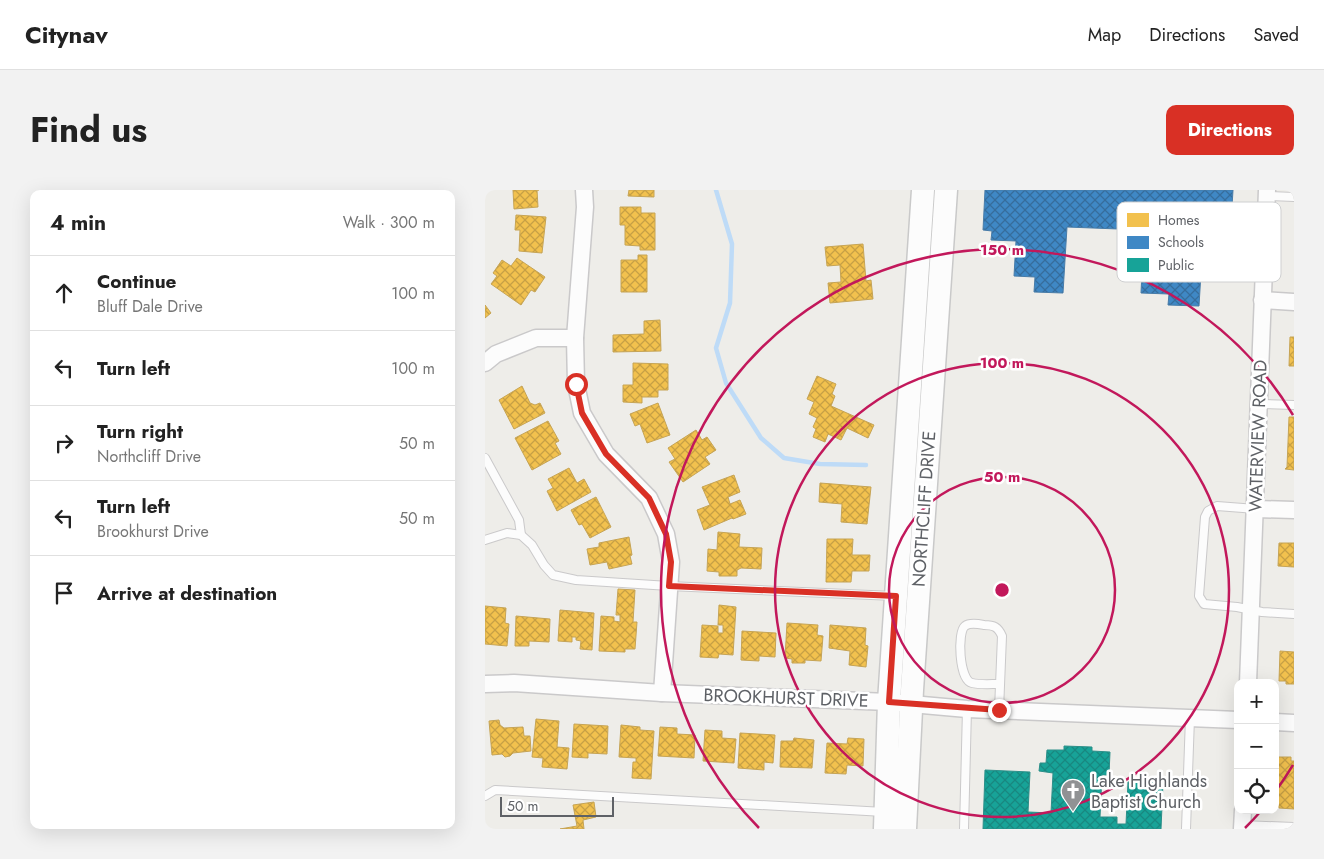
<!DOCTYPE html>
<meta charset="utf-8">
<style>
:root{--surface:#fff;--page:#f2f2f2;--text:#222;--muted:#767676;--line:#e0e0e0;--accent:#d93025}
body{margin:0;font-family:Jost,sans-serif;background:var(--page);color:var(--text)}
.controls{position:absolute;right:15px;bottom:15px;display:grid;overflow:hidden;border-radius:10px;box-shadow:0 5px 20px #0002}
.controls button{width:45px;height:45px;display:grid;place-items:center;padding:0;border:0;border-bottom:1px solid var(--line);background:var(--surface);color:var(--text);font:25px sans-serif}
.scale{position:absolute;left:15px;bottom:12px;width:114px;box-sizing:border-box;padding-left:5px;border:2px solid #5e6166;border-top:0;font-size:14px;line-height:18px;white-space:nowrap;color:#5e6166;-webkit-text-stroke:4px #fff;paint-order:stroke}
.stop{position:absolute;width:15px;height:15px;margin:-11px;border:4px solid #d93025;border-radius:50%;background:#fff}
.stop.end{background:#d93025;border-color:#fff;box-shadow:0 1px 5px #0008}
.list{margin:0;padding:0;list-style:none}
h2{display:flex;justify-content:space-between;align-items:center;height:65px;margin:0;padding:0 20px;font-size:21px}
h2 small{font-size:16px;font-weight:400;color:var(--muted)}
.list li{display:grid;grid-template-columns:32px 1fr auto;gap:15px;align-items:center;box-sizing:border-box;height:75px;padding:0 20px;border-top:1px solid var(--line)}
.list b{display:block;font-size:19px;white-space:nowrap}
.list p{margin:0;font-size:16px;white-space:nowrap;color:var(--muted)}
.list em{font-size:16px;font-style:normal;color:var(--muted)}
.icon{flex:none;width:28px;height:28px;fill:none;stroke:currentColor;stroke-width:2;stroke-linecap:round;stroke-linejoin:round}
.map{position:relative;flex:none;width:809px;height:639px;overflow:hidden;border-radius:10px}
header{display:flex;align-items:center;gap:30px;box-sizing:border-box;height:70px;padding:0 25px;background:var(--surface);border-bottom:1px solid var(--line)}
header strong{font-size:24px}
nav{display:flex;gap:28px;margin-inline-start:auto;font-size:18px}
.intro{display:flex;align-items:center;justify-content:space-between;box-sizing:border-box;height:120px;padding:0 30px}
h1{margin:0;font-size:35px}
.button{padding:12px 22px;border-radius:10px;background:var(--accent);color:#fff;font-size:18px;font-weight:700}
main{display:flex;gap:30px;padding:0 30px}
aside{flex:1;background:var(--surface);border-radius:10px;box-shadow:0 5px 20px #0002}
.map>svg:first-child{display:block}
</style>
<header>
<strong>Citynav</strong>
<nav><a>Map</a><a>Directions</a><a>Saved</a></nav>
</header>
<div class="intro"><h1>Find us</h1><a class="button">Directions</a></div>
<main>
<aside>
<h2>4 min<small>Walk · 300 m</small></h2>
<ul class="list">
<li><svg class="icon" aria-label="ahead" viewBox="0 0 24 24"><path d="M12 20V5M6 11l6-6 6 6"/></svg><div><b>Continue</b><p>Bluff Dale Drive</p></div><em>100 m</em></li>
<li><svg class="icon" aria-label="left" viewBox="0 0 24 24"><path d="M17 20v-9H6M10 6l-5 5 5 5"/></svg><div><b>Turn left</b></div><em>100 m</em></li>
<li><svg class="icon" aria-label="right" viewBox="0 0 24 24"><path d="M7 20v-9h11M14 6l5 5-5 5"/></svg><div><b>Turn right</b><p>Northcliff Drive</p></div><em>50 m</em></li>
<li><svg class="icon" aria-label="left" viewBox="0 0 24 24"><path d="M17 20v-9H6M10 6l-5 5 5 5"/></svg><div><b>Turn left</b><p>Brookhurst Drive</p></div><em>50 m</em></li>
<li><svg class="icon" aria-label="arrive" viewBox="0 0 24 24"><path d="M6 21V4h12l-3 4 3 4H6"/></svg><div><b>Arrive at destination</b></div></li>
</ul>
</aside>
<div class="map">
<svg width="809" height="639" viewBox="0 0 809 639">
<defs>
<pattern id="homes-cross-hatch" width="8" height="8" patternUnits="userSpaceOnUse" patternTransform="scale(1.25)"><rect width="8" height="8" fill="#f2c14e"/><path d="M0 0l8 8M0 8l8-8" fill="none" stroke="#c7a045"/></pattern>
<pattern id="schools-cross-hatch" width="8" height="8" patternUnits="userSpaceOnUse" patternTransform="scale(1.25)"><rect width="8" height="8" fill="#3f88c5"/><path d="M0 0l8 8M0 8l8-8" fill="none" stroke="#366d9c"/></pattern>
<pattern id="public-cross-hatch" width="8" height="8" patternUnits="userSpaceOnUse" patternTransform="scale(1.25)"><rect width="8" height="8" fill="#17a398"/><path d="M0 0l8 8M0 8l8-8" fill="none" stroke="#188880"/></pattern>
</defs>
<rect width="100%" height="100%" fill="#eeede9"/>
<g fill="url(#homes-cross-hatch)" stroke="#c6a455">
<path d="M28,0H54H52L53,17L29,19Z"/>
<path d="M144,0H169V7L143,6Z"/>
<path d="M135,17H156V23H170V60H155V56L140,55V35H135Z"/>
<path d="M31,25L61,27L57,63L34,61L35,40H30Z"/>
<path d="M378,54L381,91L386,90L388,109L345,113L343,93L356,92L355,75L342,76L340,57Z"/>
<path d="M153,65H162V102H136V70H153Z"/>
<path d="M32,68L60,87L50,102L46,100L36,115L6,94L12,86L8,83L17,70L26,76Z"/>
<path d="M0,115L6,123L0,128Z"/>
<path d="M175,130L176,161L128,162V145L159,144V131Z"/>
<path d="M805,147H809V176H804Z"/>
<path d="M148,173L183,174V200H173V207H157V213L138,212V195H148Z"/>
<path d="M332,186L351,194L347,204L350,206L346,216L389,235L383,248L362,238L356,250L343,244L340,252L328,247L331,239L328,237L332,228L324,224L329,212L322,209Z"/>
<path d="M37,196L45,213L50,215L55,213L60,223L29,239L14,210Z"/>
<path d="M173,213L185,245L162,253L155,234L150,236L145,224Z"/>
<path d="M804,227H809V280L800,279L802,277Z"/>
<path d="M63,231L74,251L70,253L76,264L47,280L30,248Z"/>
<path d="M211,240L217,250L222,247L231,260L220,267L225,274L198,292L184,272L190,269L183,258Z"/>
<path d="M84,278L92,293L99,289L106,302L72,321L62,301L68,298L63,289Z"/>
<path d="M249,285L255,302L243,307L245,314L255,310L261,324L248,329L247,328L219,340L212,320L225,315L217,297Z"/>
<path d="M335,293L386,297L382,334L356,332L357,314L334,312Z"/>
<path d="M111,307L126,337L105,348L97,334L94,335L86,320Z"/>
<path d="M233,342L255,344L254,357L277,358L276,379L256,378L252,380V386H234V382L222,381L223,359L232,360Z"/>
<path d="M144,347L147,365L145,366L147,374L124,379L122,372L105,375L102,359L114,357V353Z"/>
<path d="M342,349H368L367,365H385L384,381H367L366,392H341Z"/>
<path d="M794,353H809V377L793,376Z"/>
<path d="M133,399L150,400L148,432H152L150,459H140V462L114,461L116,426L129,427V431L135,432V425H131Z"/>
<path d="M234,415L251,417L248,465L234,464L233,468L215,467L217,435L233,436V443H238V435H233Z"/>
<path d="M0,416L21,418L20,433L24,434L22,456L0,454Z"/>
<path d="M75,420L109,423L107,460L95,459L96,451L91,450V447H87V452L73,451Z"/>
<path d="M31,426L65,429L64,452L44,451V456H30Z"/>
<path d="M302,433L333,435L332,445L338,446L336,471L320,470V473H307V469L300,468Z"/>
<path d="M345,435L381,438L380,455L383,456L381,477L364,475L365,461L344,458Z"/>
<path d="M257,441L291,443L290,467L274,466V471L256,470Z"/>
<path d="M795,461L809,462V494H801V491H794Z"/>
<path d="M51,529L74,531L72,557L84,558L82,579L57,577L58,568L47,567Z"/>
<path d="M14,530L15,535L19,538L38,537L39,546H45L46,561L28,563L25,566L20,567L17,564L7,565L4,531Z"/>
<path d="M89,534L123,536L122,564L103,563V568L87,567Z"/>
<path d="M136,535L155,537V540L169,541L166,589L147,588L148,572H151V568L134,567Z"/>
<path d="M175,537L192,538V544L210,545L209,568L173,566Z"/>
<path d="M220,540L237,541V548L251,549L249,573L218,571Z"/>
<path d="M255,543L290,545L288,573L279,572V580L253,578Z"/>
<path d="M309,548L329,550L327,578L295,577L296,551H308Z"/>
<path d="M363,548L379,549L378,576L362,575L361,584L340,583L342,553L362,554Z"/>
<path d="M790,567H806V571H809V619L794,618V617H790Z"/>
<path d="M109,612L111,627L98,630L99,639H75L92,636L88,615Z"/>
</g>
<path fill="url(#schools-cross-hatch)" stroke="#487ca8" d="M500,0H748L746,33L719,32L714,116L683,115L684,104L656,103L659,40L582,37L578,103L549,102L550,87L529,86L531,51L506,50L507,41L498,40Z"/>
<path fill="url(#public-cross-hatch)" stroke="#2c8f89" d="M579,556L607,557V561L625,562L624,585H617L615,627H632V634H641L643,592L678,593L676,639H498L500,580L545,582L543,622L566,623L568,583L554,581L555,573H561L562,560H579Z"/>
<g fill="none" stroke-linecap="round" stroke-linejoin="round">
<path stroke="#bedbf7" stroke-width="4.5" d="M231,0L247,54L245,113L231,158L241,193L276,248L299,268L335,274L381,275"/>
<g stroke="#cac9ca" stroke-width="10">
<g id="lane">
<path d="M782,6L809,7"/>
<path d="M774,214L809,215"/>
<path d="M0,268L34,330L36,345"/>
<path d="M771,319L732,316L723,321L720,327L714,406L719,414L752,417L777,422L809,424"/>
<path d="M0,350L22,343L36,345L47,355L59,375L68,385L91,390L184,396L409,406"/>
<path d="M514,520L517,446C513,437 509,435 499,435C494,434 485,432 480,436C472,442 474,490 487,493C495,495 506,494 514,494"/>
<path d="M0,606L10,600L399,622"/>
<path d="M757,635L809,637"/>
<path d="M479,639L482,519"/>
<path d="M701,639L705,528"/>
</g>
</g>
<g stroke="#cac9ca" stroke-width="19">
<g id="street">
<path d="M99,0L100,17L90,148L91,194L97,223L121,264L164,308L181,344L186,372L177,503"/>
<path d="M777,110L809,112"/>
<path d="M0,173L11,164L51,148H90"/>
<path d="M771,319L809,320"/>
<path d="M763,493L782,0"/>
<path d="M0,494L29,493L177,503L404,512L482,519L753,530"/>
<path d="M790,532L809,533"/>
<path d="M757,639L758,620"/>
</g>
</g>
<g stroke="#c9c9c9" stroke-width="25">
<g id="secondary">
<path d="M400,639L404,512L438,0"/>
<path d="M420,639L427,500L461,0"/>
</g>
</g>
<use href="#lane" stroke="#fcfcfc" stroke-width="8"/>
<use href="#street" stroke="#fcfcfc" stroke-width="16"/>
<use href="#secondary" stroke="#fcfcfc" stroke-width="22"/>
</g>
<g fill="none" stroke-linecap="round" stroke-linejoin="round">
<path stroke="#d93025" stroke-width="6" d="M91,194L97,223L121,264L164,308L181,344L186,372L184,396L411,406L404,512L514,520"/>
</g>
<g fill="none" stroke="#c2185b" stroke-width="2.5">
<circle cx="517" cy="400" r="113"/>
<circle cx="517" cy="400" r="227"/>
<path d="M808 575A340 340 0 0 1 790 602M776 621A340 340 0 0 1 760 638M274 638A340 340 0 1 1 808 225"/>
</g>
<defs>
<g id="church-pin" transform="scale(1.25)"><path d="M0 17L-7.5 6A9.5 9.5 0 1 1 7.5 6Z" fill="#909294" stroke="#fff"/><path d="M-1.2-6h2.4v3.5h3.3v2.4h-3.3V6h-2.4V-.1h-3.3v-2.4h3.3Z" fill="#fff"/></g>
</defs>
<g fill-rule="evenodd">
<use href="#church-pin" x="588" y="601"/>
</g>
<g text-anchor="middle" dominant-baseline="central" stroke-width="5" stroke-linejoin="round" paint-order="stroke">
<g font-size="18" fill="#5e6166" stroke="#fff">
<text transform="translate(773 246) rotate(-88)">WATERVIEW ROAD</text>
<text transform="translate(439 319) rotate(-86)">NORTHCLIFF DRIVE</text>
<text transform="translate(301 508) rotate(2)">BROOKHURST DRIVE</text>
</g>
<g font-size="18" fill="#5e6166" stroke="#fff" text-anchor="start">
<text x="606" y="591">Lake Highlands<tspan x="606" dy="21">Baptist Church</tspan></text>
</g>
</g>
<rect x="632" y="12" width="164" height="80" rx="8" fill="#fff" stroke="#cfd0d1" stroke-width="1"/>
<rect x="642" y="23" width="22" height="14" fill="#f2c14e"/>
<rect x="642" y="46" width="22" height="13" fill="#3f88c5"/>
<rect x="642" y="68" width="22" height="14" fill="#17a398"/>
<g font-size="14" fill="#5e6166">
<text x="673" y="35">Homes</text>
<text x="673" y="57">Schools</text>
<text x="673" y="80">Public</text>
</g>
<circle cx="517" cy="400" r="8" fill="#c2185b" stroke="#fff" stroke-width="2.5"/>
<g font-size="15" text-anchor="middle" font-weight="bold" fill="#c2185b" stroke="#fff" stroke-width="5" stroke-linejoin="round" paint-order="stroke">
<text x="517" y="65">150 m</text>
<text x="517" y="178">100 m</text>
<text x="517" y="292">50 m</text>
</g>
</svg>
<div class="controls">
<button>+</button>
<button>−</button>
<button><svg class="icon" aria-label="locate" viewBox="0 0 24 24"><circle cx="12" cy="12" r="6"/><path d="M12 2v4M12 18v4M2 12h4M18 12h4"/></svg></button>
</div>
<div class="scale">50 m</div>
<div class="stop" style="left:91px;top:194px"></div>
<div class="stop end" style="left:514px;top:520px"></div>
</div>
</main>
